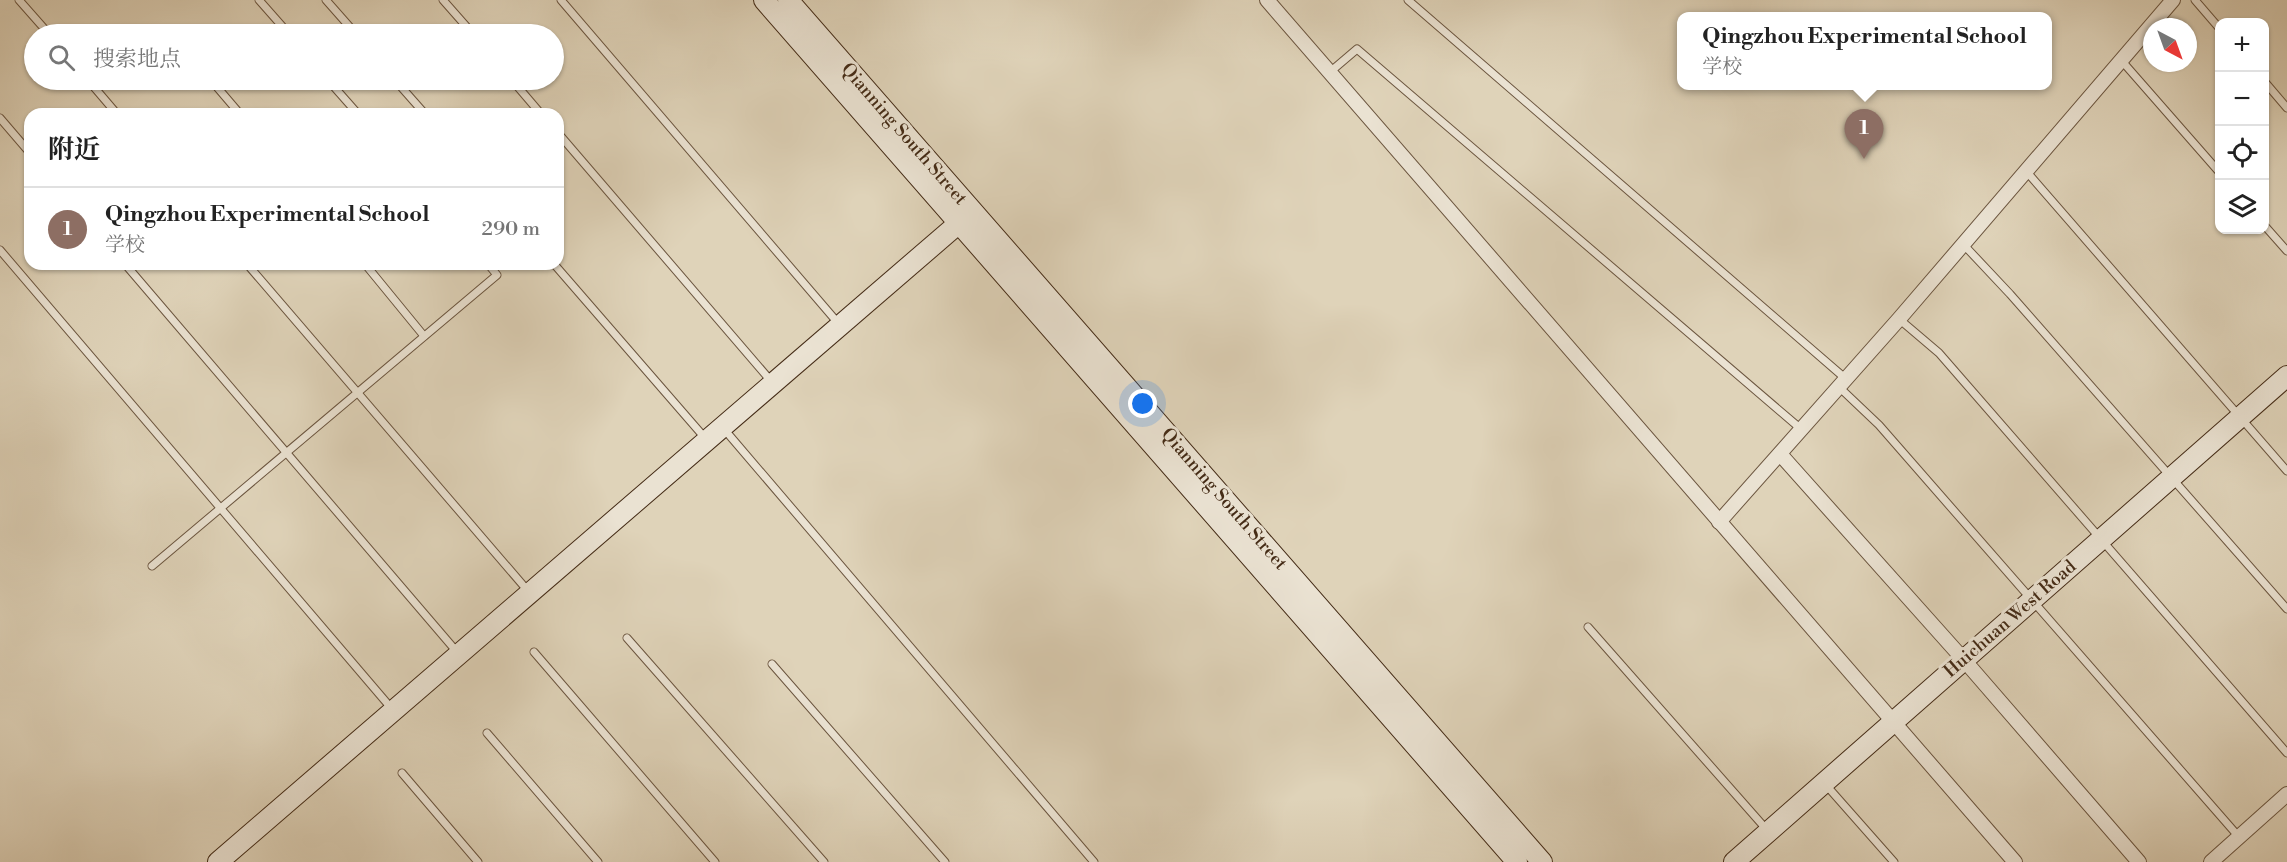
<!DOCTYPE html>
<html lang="zh">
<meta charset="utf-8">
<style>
:root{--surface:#fff;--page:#f6f6f6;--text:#222;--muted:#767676;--line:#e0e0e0;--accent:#8f2418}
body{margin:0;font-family:"Libre Bodoni","Noto Serif SC",serif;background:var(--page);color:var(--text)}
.controls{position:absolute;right:18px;top:18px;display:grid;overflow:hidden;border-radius:12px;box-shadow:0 2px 4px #0004}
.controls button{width:54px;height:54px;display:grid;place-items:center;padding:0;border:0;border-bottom:2px solid var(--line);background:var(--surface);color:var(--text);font:30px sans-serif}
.compass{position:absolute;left:2143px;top:18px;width:54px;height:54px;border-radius:50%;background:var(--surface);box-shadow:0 2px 4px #0004;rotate:139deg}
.you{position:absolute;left:1143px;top:404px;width:21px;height:21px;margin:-15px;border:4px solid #fff;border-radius:50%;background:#1a73e8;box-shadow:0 0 0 9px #1a73e833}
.badge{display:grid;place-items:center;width:39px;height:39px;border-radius:50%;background:var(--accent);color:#fff;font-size:20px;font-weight:700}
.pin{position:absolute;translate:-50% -50px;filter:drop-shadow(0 2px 3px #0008)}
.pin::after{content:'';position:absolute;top:32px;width:21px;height:18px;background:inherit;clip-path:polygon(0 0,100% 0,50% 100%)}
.popup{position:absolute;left:1677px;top:12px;width:375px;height:78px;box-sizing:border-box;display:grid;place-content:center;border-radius:12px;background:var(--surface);filter:drop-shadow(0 2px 4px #0005);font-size:20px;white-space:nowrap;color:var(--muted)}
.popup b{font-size:22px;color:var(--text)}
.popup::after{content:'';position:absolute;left:50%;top:100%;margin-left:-12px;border:12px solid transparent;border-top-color:var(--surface)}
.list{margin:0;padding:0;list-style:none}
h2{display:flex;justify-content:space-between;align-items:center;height:78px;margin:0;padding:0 24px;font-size:26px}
h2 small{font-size:20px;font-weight:400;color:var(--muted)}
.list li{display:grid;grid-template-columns:39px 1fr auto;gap:18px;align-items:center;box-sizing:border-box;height:84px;padding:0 24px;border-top:2px solid var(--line)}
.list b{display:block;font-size:22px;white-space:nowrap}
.list p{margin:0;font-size:20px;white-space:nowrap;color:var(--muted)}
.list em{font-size:20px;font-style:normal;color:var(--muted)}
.icon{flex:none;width:33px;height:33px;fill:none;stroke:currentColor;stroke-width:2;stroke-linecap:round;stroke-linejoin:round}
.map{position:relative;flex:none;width:2287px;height:862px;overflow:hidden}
.search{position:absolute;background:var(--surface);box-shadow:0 2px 4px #0004;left:24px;top:24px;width:540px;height:66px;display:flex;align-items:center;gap:15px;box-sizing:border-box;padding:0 21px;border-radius:33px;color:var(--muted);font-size:22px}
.panel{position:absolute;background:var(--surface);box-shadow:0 2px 4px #0004;left:24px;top:108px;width:540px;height:162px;border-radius:18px}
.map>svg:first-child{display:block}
</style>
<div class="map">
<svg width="2287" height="862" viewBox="0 0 2287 862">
<rect width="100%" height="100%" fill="#dfd3b9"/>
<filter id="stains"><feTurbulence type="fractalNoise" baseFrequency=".00333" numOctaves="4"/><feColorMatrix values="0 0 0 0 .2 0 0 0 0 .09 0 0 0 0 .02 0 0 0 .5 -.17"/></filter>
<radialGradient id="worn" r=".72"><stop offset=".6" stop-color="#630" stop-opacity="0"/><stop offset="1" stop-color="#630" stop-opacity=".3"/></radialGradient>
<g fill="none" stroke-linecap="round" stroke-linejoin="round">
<g stroke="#6b553f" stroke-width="9">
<g id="lane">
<path d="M19,0L49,34"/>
<path d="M259,0L289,34"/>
<path d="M326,0L356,34"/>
<path d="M443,0L473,34"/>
<path d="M561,0L838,323"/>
<path d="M1408,0L1846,379"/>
<path d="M2195,0L2220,29"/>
<path d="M2121,60L2220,173"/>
<path d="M1330,72L1357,49L1801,429"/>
<path d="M88,80L117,114"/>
<path d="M211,80L240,114"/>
<path d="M328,80L358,114"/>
<path d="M395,80L425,114"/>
<path d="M512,80L541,114"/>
<path d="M2264,81L2287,108"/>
<path d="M0,118L30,153"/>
<path d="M558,133L771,381"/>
<path d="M2026,171L2287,471"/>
<path d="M2264,225L2287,251"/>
<path d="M1963,244L2010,294L2287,609"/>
<path d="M0,250L392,709"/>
<path d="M125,264L457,652"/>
<path d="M247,264L528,591"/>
<path d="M365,264L424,336"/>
<path d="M554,264L705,438"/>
<path d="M1899,319L1939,353L2287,753"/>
<path d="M1839,387L1879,425L2239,837"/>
<path d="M724,429L1094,862"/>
<path d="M152,566L497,275L488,264"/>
<path d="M1588,627L1767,830"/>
<path d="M627,638L824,862"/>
<path d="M534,652L715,862"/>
<path d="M772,664L945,862"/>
<path d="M487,733L598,862"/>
<path d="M402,773L478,862"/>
<path d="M1826,785L1894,862"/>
</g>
</g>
<g stroke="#6b553f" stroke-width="16">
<g id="street">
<path d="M1267,0L2015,862"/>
<path d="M1780,454L1964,660L2139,862"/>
<path d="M1719,522L1899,319L2173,0"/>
<path d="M2211,862L2287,794"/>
</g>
</g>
<g stroke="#442b16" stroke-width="22">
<g id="secondary">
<path d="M764,0L1517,862"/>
<path d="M788,0L1542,862"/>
<path d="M218,862L959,223"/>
<path d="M1734,862L2287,376"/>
</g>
</g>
<use href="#lane" stroke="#eae2d2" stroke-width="7"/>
<use href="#street" stroke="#eae2d2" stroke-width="14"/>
<use href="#secondary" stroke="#eae2d2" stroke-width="20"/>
</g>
<g text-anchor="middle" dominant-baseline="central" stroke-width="6" stroke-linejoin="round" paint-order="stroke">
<g font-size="18" fill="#442b16" stroke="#eae2d2">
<text transform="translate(904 134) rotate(49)">Qianning South Street</text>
<text transform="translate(1224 499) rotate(49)">Qianning South Street</text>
<text transform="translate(2010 619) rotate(-41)">Huichuan West Road</text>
</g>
</g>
<rect width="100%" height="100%" filter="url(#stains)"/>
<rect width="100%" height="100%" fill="url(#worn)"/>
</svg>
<div class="controls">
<button>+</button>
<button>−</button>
<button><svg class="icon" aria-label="locate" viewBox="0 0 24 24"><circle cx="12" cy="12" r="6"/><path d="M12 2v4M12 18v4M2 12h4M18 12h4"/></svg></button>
<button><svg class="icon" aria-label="layers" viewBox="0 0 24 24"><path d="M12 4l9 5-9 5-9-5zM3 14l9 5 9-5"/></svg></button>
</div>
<svg class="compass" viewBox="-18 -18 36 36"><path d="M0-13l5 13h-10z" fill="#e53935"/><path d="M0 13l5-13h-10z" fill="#767676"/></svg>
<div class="you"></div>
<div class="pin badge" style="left:1864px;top:159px;background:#8d6e63">1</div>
<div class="popup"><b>Qingzhou Experimental School</b>学校</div>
<div class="search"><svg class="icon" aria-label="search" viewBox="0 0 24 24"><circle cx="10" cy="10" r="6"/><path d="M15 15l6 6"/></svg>搜索地点</div>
<section class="panel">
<h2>附近<small></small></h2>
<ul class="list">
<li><span class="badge" style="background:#8d6e63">1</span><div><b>Qingzhou Experimental School</b><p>学校</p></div><em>290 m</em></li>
</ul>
</section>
</div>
